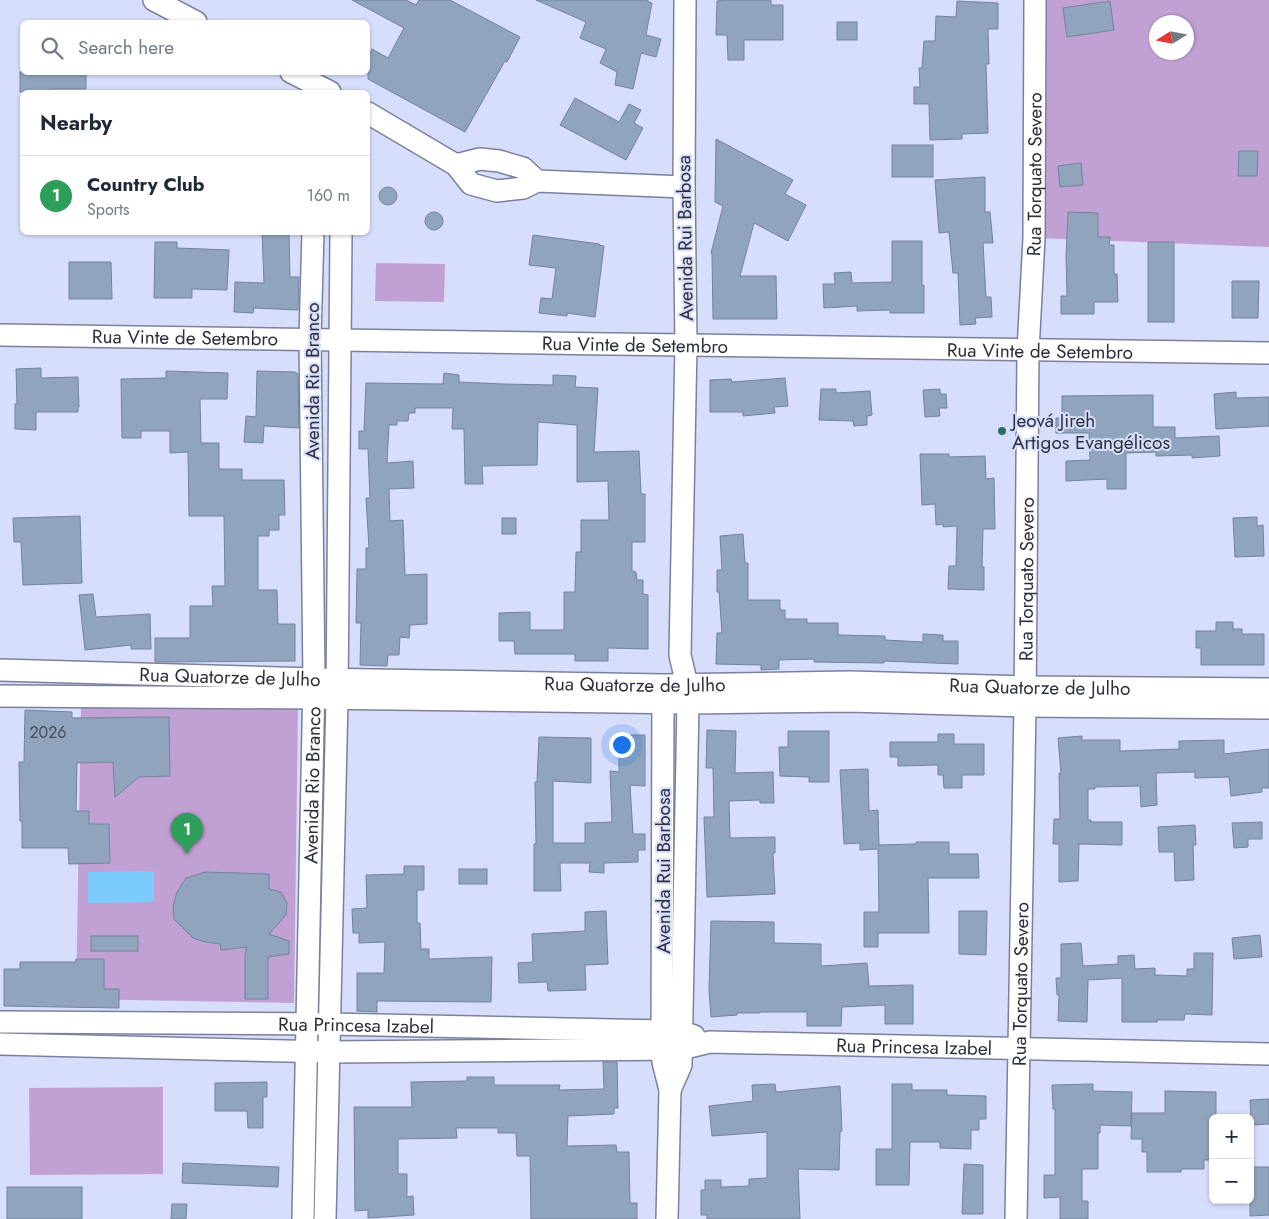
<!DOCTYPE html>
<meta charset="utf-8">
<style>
:root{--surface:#fff;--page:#f6f6f7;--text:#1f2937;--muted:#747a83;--line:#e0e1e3;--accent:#2563eb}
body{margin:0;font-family:Jost,sans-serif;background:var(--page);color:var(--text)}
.controls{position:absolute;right:15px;bottom:15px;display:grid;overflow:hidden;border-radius:8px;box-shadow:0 1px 4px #0004}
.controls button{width:45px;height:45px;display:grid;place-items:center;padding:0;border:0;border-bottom:1px solid var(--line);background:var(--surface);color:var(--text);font:25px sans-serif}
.compass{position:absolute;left:1149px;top:15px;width:45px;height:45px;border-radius:50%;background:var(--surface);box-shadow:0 1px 4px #0004;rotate:259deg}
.you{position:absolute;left:621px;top:744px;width:18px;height:18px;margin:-12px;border:4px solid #fff;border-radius:50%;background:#1a73e8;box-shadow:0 0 0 8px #1a73e833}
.badge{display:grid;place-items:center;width:32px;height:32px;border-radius:50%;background:var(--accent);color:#fff;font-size:16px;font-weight:700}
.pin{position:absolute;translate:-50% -41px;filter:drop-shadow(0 1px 2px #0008)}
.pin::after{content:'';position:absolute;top:26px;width:18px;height:15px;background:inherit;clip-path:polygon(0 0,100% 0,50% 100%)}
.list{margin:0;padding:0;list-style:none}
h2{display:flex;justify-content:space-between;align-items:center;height:65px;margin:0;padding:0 20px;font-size:21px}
h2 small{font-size:16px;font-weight:400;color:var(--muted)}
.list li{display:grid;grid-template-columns:32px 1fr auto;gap:15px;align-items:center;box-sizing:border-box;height:80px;padding:0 20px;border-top:1px solid var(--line)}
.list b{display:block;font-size:19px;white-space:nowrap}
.list p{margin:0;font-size:16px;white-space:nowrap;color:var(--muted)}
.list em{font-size:16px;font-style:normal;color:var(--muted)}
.icon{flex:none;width:28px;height:28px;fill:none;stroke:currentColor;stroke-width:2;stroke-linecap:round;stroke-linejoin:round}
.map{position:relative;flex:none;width:1269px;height:1219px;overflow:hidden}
.search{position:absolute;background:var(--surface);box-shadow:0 1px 4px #0004;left:20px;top:20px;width:350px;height:55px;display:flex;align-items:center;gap:12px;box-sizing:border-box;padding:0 18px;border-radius:8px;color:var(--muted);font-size:19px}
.panel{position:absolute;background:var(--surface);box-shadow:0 1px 4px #0004;left:20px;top:90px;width:350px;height:145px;border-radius:8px}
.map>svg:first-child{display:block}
</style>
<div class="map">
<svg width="1269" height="1219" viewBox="0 0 1269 1219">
<rect width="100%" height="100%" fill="#d7defc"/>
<g fill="#c1a1d3" fill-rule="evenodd">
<path d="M1035,0H1269V247L1034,238ZM1156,22H1186V52H1156Z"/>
<path d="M376,263L445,264L444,302L375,301Z"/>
<path d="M81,704L298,708L294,1003L76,999Z"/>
<path d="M163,1087V1174L30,1175L29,1088Z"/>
</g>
<path fill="#7bcbfd" d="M154,871V902L88,903V872Z"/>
<g fill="#91a4bd" stroke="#72839c">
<path d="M352,0H406L416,5L419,0H450L520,37L507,62L505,61L465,132L368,79V57L372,49L388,58L404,28Z"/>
<path d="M536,0H648V2L652,3L646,35L661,39L656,57L641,53L633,89L615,85L617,72L600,63L606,49L580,38L586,22Z"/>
<path d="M723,0H771V5H783V40H744V60H728L727,35H716L717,1Z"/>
<path d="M957,1L998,3V29H988L989,64H986L988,133L962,134V139L930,140L929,104H914V87H920L919,68H922L924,41H935L936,16L956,17Z"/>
<path d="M1110,1L1114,30L1067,37L1063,8Z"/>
<rect x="837" y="22" width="20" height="18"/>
<path d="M20,72H86V89H52V92H20Z"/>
<path d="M575,98L619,122L629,104L641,110L634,123L643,128L626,160L560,125Z"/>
<path d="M716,139L793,180L785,194L806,205L788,241L754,223L740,276H776L777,319H713L712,254L711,253L723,206L715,202Z"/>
<rect x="892" y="145" width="41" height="32"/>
<path d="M1239,151H1258L1257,176H1238Z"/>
<path d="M1081,163L1083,185L1060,187L1058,166Z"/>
<path d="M985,177V212H990L993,243H983L986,297H991L992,317L975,318L976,324L960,325L958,273H953L949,232L939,233L935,180Z"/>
<circle cx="388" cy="196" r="9"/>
<circle cx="434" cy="221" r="9"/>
<path d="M1068,212L1098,213V237H1110L1109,245H1114V274H1117L1118,302H1094V314H1061V296H1067L1066,257Z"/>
<path d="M262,232H289L290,277H299L298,310L254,308L253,313L234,312L235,282L264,283Z"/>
<path d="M533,235L599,244V245L604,246L595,317L567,313V316L539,313L541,298L552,299L556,268L529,265Z"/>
<path d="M892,241H922V285H924V313H890V310L857,311V306L824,308L823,284H835L834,273L851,272L852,283L892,282Z"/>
<path d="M155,242H177V248L229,250L227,290L192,289V298H154Z"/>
<rect x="1148" y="242" width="26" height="80"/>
<path d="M69,262H111L112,299H69Z"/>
<path d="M1232,281H1259L1258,318H1232Z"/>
<path d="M41,368V378L78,377L79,407H78V412H36V430L15,429V404H17L16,369Z"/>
<path d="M166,371L228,373L227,399H200L201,443H219V469H242V480H284L285,515H279V530H269V536H258V590H277L278,624H295V661L155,662V638H190V606H213L212,586H225L224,516H189L188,452L170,453V431H141V438H122L121,379L166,378Z"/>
<path d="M257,371L295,372L298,374L299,428L264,426L263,443L244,442L246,416L256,417Z"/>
<path d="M444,373L459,375V382L503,384L553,385V375L576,376L575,387L598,388L594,452L639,451L641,494H645V542H632V571L636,572L637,580H643V594L648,595V649L608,648V661H575V654H515L514,641H499V613L530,612V630H564V592H575L576,552H581V520H609L608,481L577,482V425L538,422L537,465L482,466L483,484H465L464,429H452L453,408H415V413H409L408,421H397V425H389L387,463L413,461L414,488L389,489L390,521L403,520L405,575L427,574V624L410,625L409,638L400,637L399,655H388L387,666L360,665L361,623H356L357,569H366V548H369L366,498H370L368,449H359V431H364L366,383L443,384Z"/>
<path d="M785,378L788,406L774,407L775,413L743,416V412H710V380L731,379L732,382Z"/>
<path d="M821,389H836V393L870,391L872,415L867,416V425L854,426L853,421L819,420Z"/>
<path d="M940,389V394H946L947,408H939L940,416L925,417L923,390Z"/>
<path d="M1236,392V398L1269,397V426L1216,429L1214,394Z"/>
<path d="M1153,395V427H1175V438L1219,436L1220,456L1192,458V455L1156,456V452L1126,453V489H1107V479L1066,481V461L1090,460L1089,433H1056V418H1062V396Z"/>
<path d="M920,454H949V457L985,456L986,479L994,478L995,529H983L982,567H984V590L948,589L949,566H956L957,526L943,527V524L936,525L935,504L922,505Z"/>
<path d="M80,516L82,583L23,585L21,542H14L13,518Z"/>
<path d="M1257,517V526L1263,525L1264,556L1235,557L1233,518Z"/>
<rect x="502" y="518" width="14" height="16"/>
<path d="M743,534L745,563H748V600H780V610H785V619H807V623H838V635L885,636V640L923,642V634L943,635V641H958V664L884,661V663L814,662V659L779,660V669L761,670V665L716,664L717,633H722L719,592H717V570H722L720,536Z"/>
<path d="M93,594L96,617L150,614L151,649H131V645L85,650L79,595Z"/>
<path d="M1216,622H1233V629H1242V634H1264V665H1201V648H1196V631H1216Z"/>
<path d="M25,710L72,712V718L169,717L170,776L139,777L115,797L113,762L77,763L76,811H89V824H109L110,863L69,864L68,848H22V821H20L19,762H24Z"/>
<path d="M707,730L736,731L735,773L773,772L774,803H760V800L729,801L730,838L775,837V853H773L775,894L707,897L704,817H714L713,768H706Z"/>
<path d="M788,731H829V782H809V777L780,776L779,747H788Z"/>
<path d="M938,734H954V744H984V775H962V788H944L943,775H938V765L898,766V757H890V742H938Z"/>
<path d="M619,735H645V786L630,785L633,834H645V850H638V862L604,863V873L589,872L590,863H560L561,891H534V844H536L535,782H537L539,737L591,738V783L553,781V843H585V823L612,822L610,771L619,772Z"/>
<path d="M1082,736V740H1120V751L1179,749V741L1224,740V754L1269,749V788H1262V792L1231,796L1229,777L1195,778V772L1156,773L1157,805L1141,807L1140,786L1095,787V789H1088V820H1091V822H1122V845L1079,844L1078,881L1059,882V844H1053L1054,819H1060L1059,773H1061L1058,738Z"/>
<path d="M868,769L869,811L878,810L879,845L916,844V842H949V854H978L979,878H928L929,933H878V947H864V912H879L878,849L860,850V843L844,844L840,770Z"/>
<path d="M1262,822V839H1248V847L1234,848L1232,823Z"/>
<path d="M1195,825L1196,845H1193L1194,880L1175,881L1174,852H1159L1158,827Z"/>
<path d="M404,866H424V890H417V923H420L421,949H429V959L492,957L491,1002L377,1001V1012L357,1011V973H384L385,942L359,943V933H353L352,909L367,908L366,875L404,874Z"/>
<rect x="459" y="869" width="28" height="15"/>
<path d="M205,872L269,874V889L281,892L287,903L286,915L269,934L289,941V954L268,957V999H245V954L247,947L221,950L220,944L205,942L193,938L174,919L173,906L177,892L186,878Z"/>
<path d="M606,911L608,964L585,965L586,990L548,991L547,982L519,983L518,963L533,962L532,934L585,931V912Z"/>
<path d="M959,911H987L986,955L959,954Z"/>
<path d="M711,921L774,922V943L821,944V966L867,963L869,986L913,985V1024H885V1005L842,1007L841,1026H807V1012H760V1013H737V1015L711,1017L709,990Z"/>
<path d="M1260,935L1262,957L1234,959L1232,938Z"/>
<rect x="91" y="936" width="47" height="15"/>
<path d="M1081,943L1083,966L1118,964V956L1134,955L1135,969L1155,968V975L1187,976V969H1194V953H1213L1212,1015L1185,1014L1184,1020H1157V1022H1122V978L1088,980L1087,1022L1058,1021L1059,995H1057L1056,978H1061V944Z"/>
<path d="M76,959H104V989H119V1008L4,1006V969H20V962H76Z"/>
<path d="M603,1062H617L618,1108H614V1114L568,1116L567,1146L616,1145L617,1152H629L630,1203H637V1219H531L530,1156H517L516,1133H498V1128H456L457,1138L398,1139V1174H407V1197L413,1196L414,1215L368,1218V1210L355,1211L354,1107H412L411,1082L467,1081V1077H494V1085H560L559,1090L604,1089Z"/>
<path d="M267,1082V1097H263V1128H248L247,1111H215V1083Z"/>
<path d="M775,1084L776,1092L840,1086L842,1131L840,1132L839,1170L798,1169L800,1219H707V1215H701V1190H705V1180H721V1187L749,1186V1179L767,1178V1132L712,1136L709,1106L753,1101L752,1085Z"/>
<path d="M892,1084H912V1090H947V1095L986,1096V1119H979V1130H971V1149L940,1148V1142H910L909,1185H876V1149H892Z"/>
<path d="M1093,1084V1091L1132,1092L1131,1126L1100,1125V1133H1098V1169H1082V1201H1088V1219H1060V1197L1044,1198V1175H1055V1109H1053L1052,1085Z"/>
<path d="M1165,1091L1216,1092V1118H1213V1160H1204V1169H1181V1172H1147V1152H1142V1139H1131L1132,1113H1165Z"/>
<path d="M1269,1099V1124L1251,1125L1250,1100Z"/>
<path d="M183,1163L279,1167L278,1187L182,1183Z"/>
<path d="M964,1164L983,1165V1214H962Z"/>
<path d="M1250,1167H1269V1215L1250,1216Z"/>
<rect x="7" y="1187" width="75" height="32"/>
<path d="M172,1204H187L186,1219H171Z"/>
</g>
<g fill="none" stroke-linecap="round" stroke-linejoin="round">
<g stroke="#7b819d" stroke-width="24">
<g id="minor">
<path d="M154,0L196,22"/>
<path d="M291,72L330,92"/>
<path d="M368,113L456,165L471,184L497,191L523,188L537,181L684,187"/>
<path d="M456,165L480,159L499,161L523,168L537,181"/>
<path id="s1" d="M0,335C423,339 846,350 1269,353"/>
<path id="s2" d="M0,670L314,679L663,685L850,682L1025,687L1269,689"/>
<path d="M663,688L662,1049L663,1062L670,1090L667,1219"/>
<path d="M0,696L314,698L688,703L849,701L1025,706L1269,708"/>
<path id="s3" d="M0,1022L330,1024L662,1031L682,1032L694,1036"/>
<path id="s4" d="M0,1044L330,1052L681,1049L710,1042L1269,1054"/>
<path d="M670,1090L681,1065L688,703L687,685L680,655L686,344L684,187L685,0"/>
<path id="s5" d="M303,1219L314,679L310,338L313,232"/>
<path d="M325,1219L337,699L341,232"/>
<path id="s6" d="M1016,1219L1025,706L1028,351L1034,238L1035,0"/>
</g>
</g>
<use href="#minor" stroke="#fff" stroke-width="21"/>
</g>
<circle fill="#2b7065" stroke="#d7defc" stroke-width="2" cx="1002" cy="431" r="5"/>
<g text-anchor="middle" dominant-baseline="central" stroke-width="4" stroke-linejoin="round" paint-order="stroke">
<g font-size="16" fill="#464c5c">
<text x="48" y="732">2026</text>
</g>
<g font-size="19" fill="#2d2f3b" stroke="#d7defc">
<text stroke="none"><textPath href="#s6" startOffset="1045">Rua Torquato Severo</textPath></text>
<text transform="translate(685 238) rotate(-91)">Avenida Rui Barbosa</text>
<text stroke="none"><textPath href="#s1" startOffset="185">Rua Vinte de Setembro</textPath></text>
<text stroke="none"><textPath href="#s1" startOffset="635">Rua Vinte de Setembro</textPath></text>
<text stroke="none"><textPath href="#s1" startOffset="1040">Rua Vinte de Setembro</textPath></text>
<text transform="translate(312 381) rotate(-90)">Avenida Rio Branco</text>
<text stroke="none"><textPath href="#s6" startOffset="640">Rua Torquato Severo</textPath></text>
<text stroke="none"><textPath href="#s2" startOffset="230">Rua Quatorze de Julho</textPath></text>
<text stroke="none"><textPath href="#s2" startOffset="635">Rua Quatorze de Julho</textPath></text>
<text stroke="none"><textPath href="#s2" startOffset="1040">Rua Quatorze de Julho</textPath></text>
<text stroke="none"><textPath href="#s5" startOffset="434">Avenida Rio Branco</textPath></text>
<text transform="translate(663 871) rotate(-90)">Avenida Rui Barbosa</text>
<text stroke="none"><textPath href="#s6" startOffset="235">Rua Torquato Severo</textPath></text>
<text stroke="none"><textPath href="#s3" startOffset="356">Rua Princesa Izabel</textPath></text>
<text stroke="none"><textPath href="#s4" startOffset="915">Rua Princesa Izabel</textPath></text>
</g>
<g font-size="19" fill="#2d2f3b" stroke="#d7defc" text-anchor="start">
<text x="1012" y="420">Jeová Jireh<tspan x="1012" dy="22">Artigos Evangélicos</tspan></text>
</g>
</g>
</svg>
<div class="controls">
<button>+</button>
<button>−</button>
</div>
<svg class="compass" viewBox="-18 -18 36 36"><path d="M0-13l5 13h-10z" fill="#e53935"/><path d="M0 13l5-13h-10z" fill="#747a83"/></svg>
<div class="you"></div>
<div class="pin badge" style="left:187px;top:854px;background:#2e9e5b">1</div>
<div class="search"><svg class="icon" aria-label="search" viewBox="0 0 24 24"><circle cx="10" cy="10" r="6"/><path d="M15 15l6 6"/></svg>Search here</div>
<section class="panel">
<h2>Nearby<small></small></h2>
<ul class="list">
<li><span class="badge" style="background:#2e9e5b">1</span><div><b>Country Club</b><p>Sports</p></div><em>160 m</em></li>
</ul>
</section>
</div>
